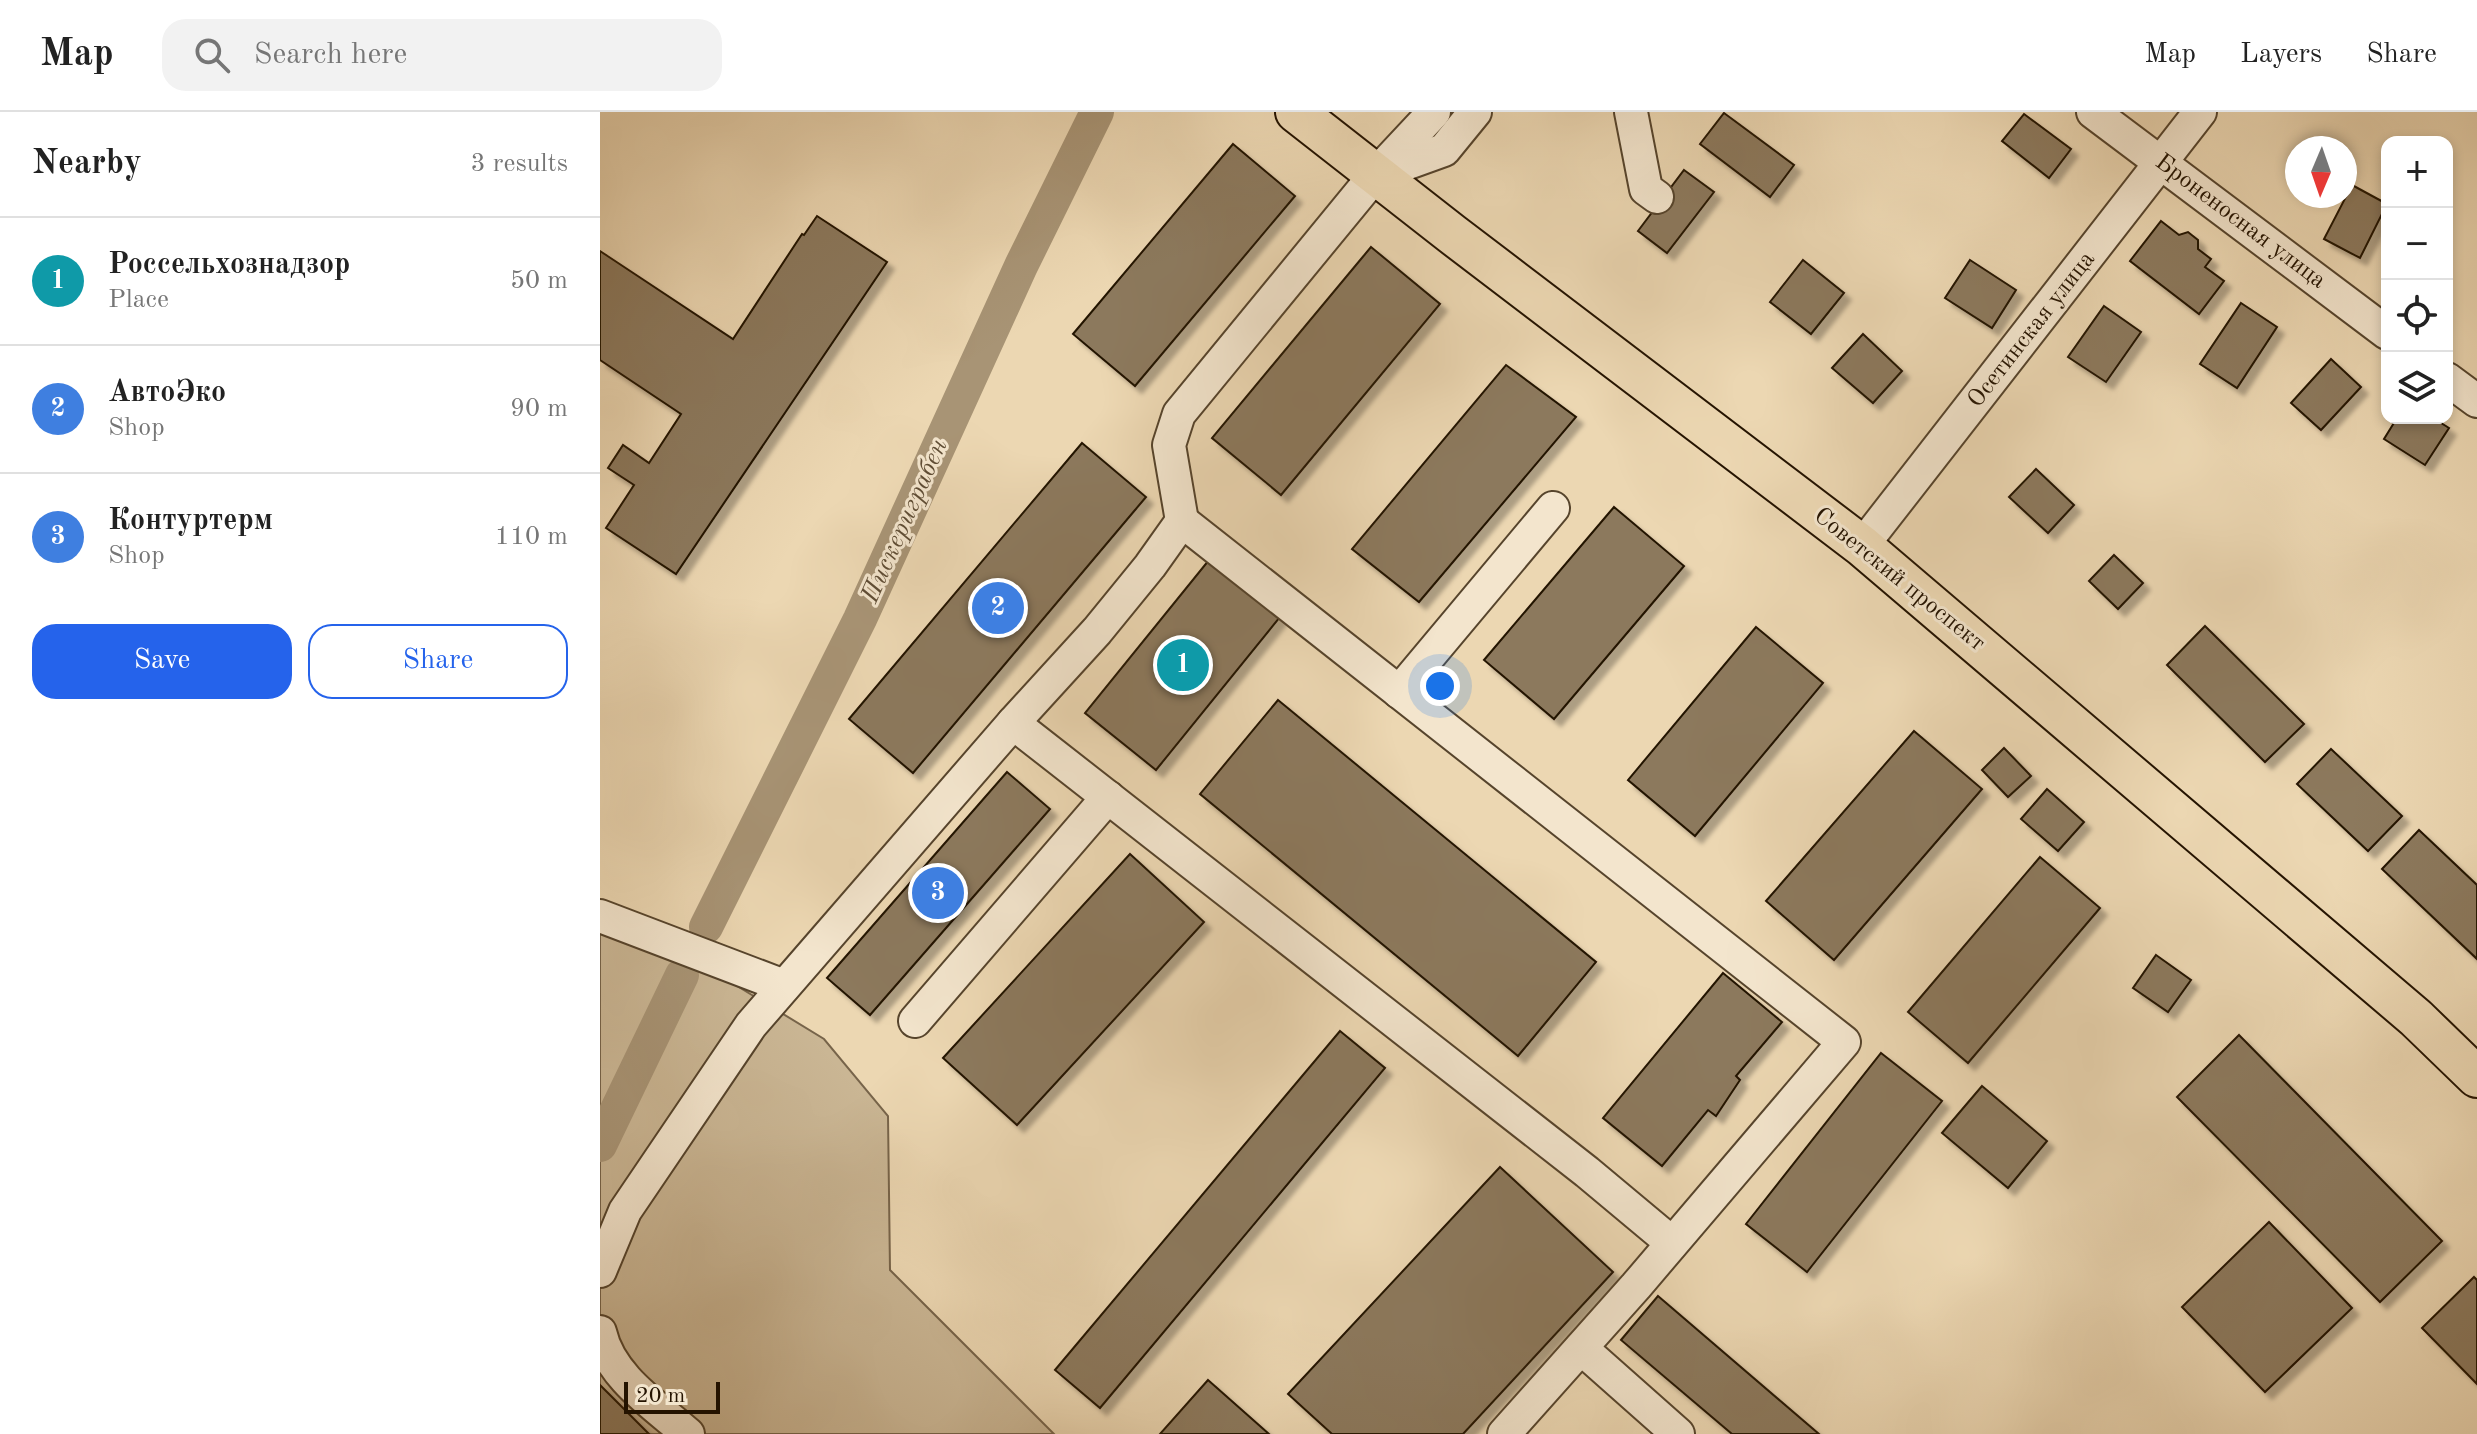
<!DOCTYPE html>
<meta charset="utf-8">
<style>
:root{--surface:#fff;--page:#f2f2f2;--text:#222;--muted:#767676;--line:#e0e0e0;--accent:#2563eb}
body{margin:0;font-family:"Old Standard TT",serif;background:var(--page);color:var(--text)}
.controls{position:absolute;right:24px;top:24px;display:grid;overflow:hidden;border-radius:16px;box-shadow:0 4px 12px #0003}
.controls button{width:72px;height:72px;display:grid;place-items:center;padding:0;border:0;border-bottom:2px solid var(--line);background:var(--surface);color:var(--text);font:40px sans-serif}
.compass{position:absolute;left:1685px;top:24px;width:72px;height:72px;border-radius:50%;background:var(--surface);box-shadow:0 4px 12px #0003;rotate:182deg}
.scale{position:absolute;left:24px;bottom:20px;width:96px;box-sizing:border-box;padding-left:8px;border:4px solid #241300;border-top:0;font-size:22px;line-height:28px;white-space:nowrap;color:#241300;-webkit-text-stroke:6px #f3e5cd;paint-order:stroke}
.you{position:absolute;left:840px;top:574px;width:28px;height:28px;margin:-20px;border:6px solid #fff;border-radius:50%;background:#1a73e8;box-shadow:0 0 0 12px #1a73e833}
.badge{display:grid;place-items:center;width:52px;height:52px;border-radius:50%;background:var(--accent);color:#fff;font-size:26px;font-weight:700}
.pin{position:absolute;translate:-50% -50%;border:4px solid #fff;box-shadow:0 2px 8px #0006}
.list{margin:0;padding:0;list-style:none}
h2{display:flex;justify-content:space-between;align-items:center;height:104px;margin:0;padding:0 32px;font-size:34px}
h2 small{font-size:26px;font-weight:400;color:var(--muted)}
.list li{display:grid;grid-template-columns:52px 1fr auto;gap:24px;align-items:center;box-sizing:border-box;height:128px;padding:0 32px;border-top:2px solid var(--line)}
.list b{display:block;font-size:30px;white-space:nowrap}
.list p{margin:0;font-size:26px;white-space:nowrap;color:var(--muted)}
.list em{font-size:26px;font-style:normal;color:var(--muted)}
.actions{display:flex;gap:16px;padding:24px 32px}
.actions a{flex:1;padding:18px 0;border:2px solid var(--accent);border-radius:24px;text-align:center;font-size:28px;color:var(--accent)}
.actions .main{background:var(--accent);color:#fff}
.icon{flex:none;width:44px;height:44px;fill:none;stroke:currentColor;stroke-width:2;stroke-linecap:round;stroke-linejoin:round}
.map{position:relative;flex:none;width:1877px;height:1322px;overflow:hidden}
header{display:flex;align-items:center;gap:48px;box-sizing:border-box;height:112px;padding:0 40px;background:var(--surface);border-bottom:2px solid var(--line)}
header strong{font-size:38px}
nav{display:flex;gap:44px;margin-inline-start:auto;font-size:28px}
.search{width:560px;height:72px;background:var(--page);display:flex;align-items:center;gap:20px;box-sizing:border-box;padding:0 28px;border-radius:24px;color:var(--muted);font-size:30px}
main{display:flex}
aside{flex:1;background:var(--surface)}
.map>svg:first-child{display:block}
</style>
<header>
<strong>Map</strong>
<div class="search"><svg class="icon" aria-label="search" viewBox="0 0 24 24"><circle cx="10" cy="10" r="6"/><path d="M15 15l6 6"/></svg>Search here</div>
<nav><a>Map</a><a>Layers</a><a>Share</a></nav>
</header>
<main>
<aside>
<h2>Nearby<small>3 results</small></h2>
<ul class="list">
<li><span class="badge" style="background:#0f9aa8">1</span><div><b>Россельхознадзор</b><p>Place</p></div><em>50 m</em></li>
<li><span class="badge" style="background:#3f7fe0">2</span><div><b>АвтоЭко</b><p>Shop</p></div><em>90 m</em></li>
<li><span class="badge" style="background:#3f7fe0">3</span><div><b>Контуртерм</b><p>Shop</p></div><em>110 m</em></li>
</ul>
<div class="actions"><a class="main">Save</a><a>Share</a></div>
</aside>
<div class="map">
<svg width="1877" height="1322" viewBox="0 0 1877 1322">
<defs>
<filter id="shadow"><feDropShadow dx="7" dy="7" stdDeviation="2" flood-color="#0004"/></filter>
</defs>
<rect width="100%" height="100%" fill="#ecd7b2"/>
<filter id="stains"><feTurbulence type="fractalNoise" baseFrequency=".0025" numOctaves="4"/><feColorMatrix values="0 0 0 0 .2 0 0 0 0 .09 0 0 0 0 .02 0 0 0 .5 -.17"/></filter>
<radialGradient id="worn" r=".72"><stop offset=".6" stop-color="#630" stop-opacity="0"/><stop offset="1" stop-color="#630" stop-opacity=".3"/></radialGradient>
<path fill="#cab694" stroke="#77644a" stroke-width="2" d="M0,790L224,927L288,1004L290,1158L454,1322H0Z"/>
<g fill="none" stroke-linecap="round" stroke-linejoin="round">
<g stroke="#a89475" stroke-width="34">
<path d="M106,815L260,507L421,154L497,0"/>
<path d="M0,1033L82,863"/>
</g>
</g>
<g fill="#8c795d" stroke="#241300" stroke-width="2" filter="url(#shadow)">
<path d="M1124,1L1194,53L1170,85L1100,32Z"/>
<path d="M1424,2L1471,37L1449,66L1402,29Z"/>
<path d="M633,32L695,84L535,274L473,222Z"/>
<path d="M1084,58L1114,80L1067,141L1038,119Z"/>
<path d="M1752,73L1787,92L1760,146L1724,127Z"/>
<path d="M217,104L287,150L76,462L6,416L34,373L8,356L23,333L49,351L81,302L0,248V139L133,227L202,122L204,123Z"/>
<path d="M1561,109L1579,123L1588,120L1598,128V137L1611,147L1605,155L1624,169L1599,202L1530,149Z"/>
<path d="M771,135L840,192L681,383L612,326Z"/>
<path d="M1203,148L1244,181L1211,222L1170,190Z"/>
<path d="M1370,148L1416,178L1392,216L1345,186Z"/>
<path d="M1641,191L1677,215L1637,276L1600,252Z"/>
<path d="M1504,194L1541,220L1506,270L1468,245Z"/>
<path d="M1263,222L1302,259L1273,291L1232,256Z"/>
<path d="M1731,247L1761,275L1721,318L1691,291Z"/>
<path d="M906,253L976,305L819,490L752,437Z"/>
<path d="M1797,306H1833L1849,316L1825,353L1784,327Z"/>
<path d="M482,331L546,385L313,661L249,607Z"/>
<path d="M1436,357L1474,393L1448,421L1409,385Z"/>
<path d="M1014,395L1084,454L954,607L884,548Z"/>
<path d="M1514,443L1543,471L1518,497L1489,469Z"/>
<path d="M609,448L680,505L556,658L485,601Z"/>
<path d="M1605,514L1704,612L1665,650L1567,553Z"/>
<path d="M1156,515L1223,571L1095,724L1028,668Z"/>
<path d="M678,588L996,850L918,944L600,682Z"/>
<path d="M1314,619L1382,677L1234,848L1166,789Z"/>
<path d="M1404,636L1431,664L1408,685L1382,658Z"/>
<path d="M1731,637L1802,704L1768,739L1697,672Z"/>
<path d="M407,660L450,697L270,903L227,866Z"/>
<path d="M1447,677L1484,710L1458,739L1421,707Z"/>
<path d="M1819,718L1877,773V847L1782,757Z"/>
<path d="M530,742L604,810L417,1013L343,946Z"/>
<path d="M1440,745L1500,796L1368,951L1308,900Z"/>
<path d="M1556,843L1591,868L1568,900L1533,876Z"/>
<path d="M1123,861L1182,910L1136,964L1140,968L1116,1004L1108,998L1062,1054L1003,1006Z"/>
<path d="M740,919L785,956L500,1296L455,1258Z"/>
<path d="M1639,923L1842,1129L1780,1190L1577,985Z"/>
<path d="M1281,941L1342,989L1207,1160L1146,1112Z"/>
<path d="M1382,974L1447,1029L1408,1076L1342,1021Z"/>
<path d="M900,1055L1013,1160L863,1322H732L688,1282Z"/>
<path d="M1669,1110L1752,1196L1665,1280L1582,1195Z"/>
<path d="M1874,1165L1877,1168V1272L1822,1216Z"/>
<path d="M1058,1184L1219,1322H1132L1021,1228Z"/>
<path d="M608,1268L669,1322H560Z"/>
<path d="M0,1273L49,1322H0Z"/>
</g>
<g fill="none" stroke-linecap="round" stroke-linejoin="round">
<g stroke="#56442c" stroke-width="36">
<g id="minor">
<path d="M1031,0L1046,77L1057,85"/>
<path d="M1493,0L1787,221"/>
<path d="M783,60L844,38L875,0"/>
<path d="M1847,267L1877,289"/>
<path d="M582,409L1244,930L1036,1174L904,1322"/>
<path d="M1262,434L1600,0"/>
<path d="M799,580L953,396"/>
<path d="M413,611L987,1060L1072,1131"/>
<path d="M0,804L184,874"/>
<path d="M315,909L508,685"/>
<path d="M0,1159L25,1099L151,913L413,611L497,519L550,454L582,409L569,333L579,302L776,62L834,0"/>
<path d="M0,1220C10,1265 55,1293 88,1322"/>
<path d="M981,1236L1078,1322"/>
</g>
</g>
<g stroke="#241300" stroke-width="44">
<path id="major" d="M696,0L852,122L1262,434L1816,906L1877,965"/>
</g>
<use href="#minor" stroke="#f3e5cd" stroke-width="32"/>
<use href="#major" stroke="#ecd7b2" stroke-width="40"/>
</g>
<g text-anchor="middle" dominant-baseline="central" stroke-width="6" stroke-linejoin="round" paint-order="stroke">
<g font-size="24" fill="#241300" stroke="#f3e5cd">
<text transform="translate(1640 110) rotate(37)">Броненосная улица</text>
<text transform="translate(1432 218) rotate(-52)">Осетинская улица</text>
<text transform="translate(1299 468) rotate(39)">Советский проспект</text>
</g>
<g font-size="26" font-style="italic" fill="#5f4d35" stroke="#f3e5cd">
<text transform="translate(305 409) rotate(-66)">Пискериграбен</text>
</g>
</g>
<rect width="100%" height="100%" filter="url(#stains)"/>
<rect width="100%" height="100%" fill="url(#worn)"/>
</svg>
<div class="controls">
<button>+</button>
<button>−</button>
<button><svg class="icon" aria-label="locate" viewBox="0 0 24 24"><circle cx="12" cy="12" r="6"/><path d="M12 2v4M12 18v4M2 12h4M18 12h4"/></svg></button>
<button><svg class="icon" aria-label="layers" viewBox="0 0 24 24"><path d="M12 4l9 5-9 5-9-5zM3 14l9 5 9-5"/></svg></button>
</div>
<svg class="compass" viewBox="-18 -18 36 36"><path d="M0-13l5 13h-10z" fill="#e53935"/><path d="M0 13l5-13h-10z" fill="#767676"/></svg>
<div class="scale">20 m</div>
<div class="you"></div>
<div class="pin badge" style="left:583px;top:553px;background:#0f9aa8">1</div>
<div class="pin badge" style="left:398px;top:496px;background:#3f7fe0">2</div>
<div class="pin badge" style="left:338px;top:781px;background:#3f7fe0">3</div>
</div>
</main>
